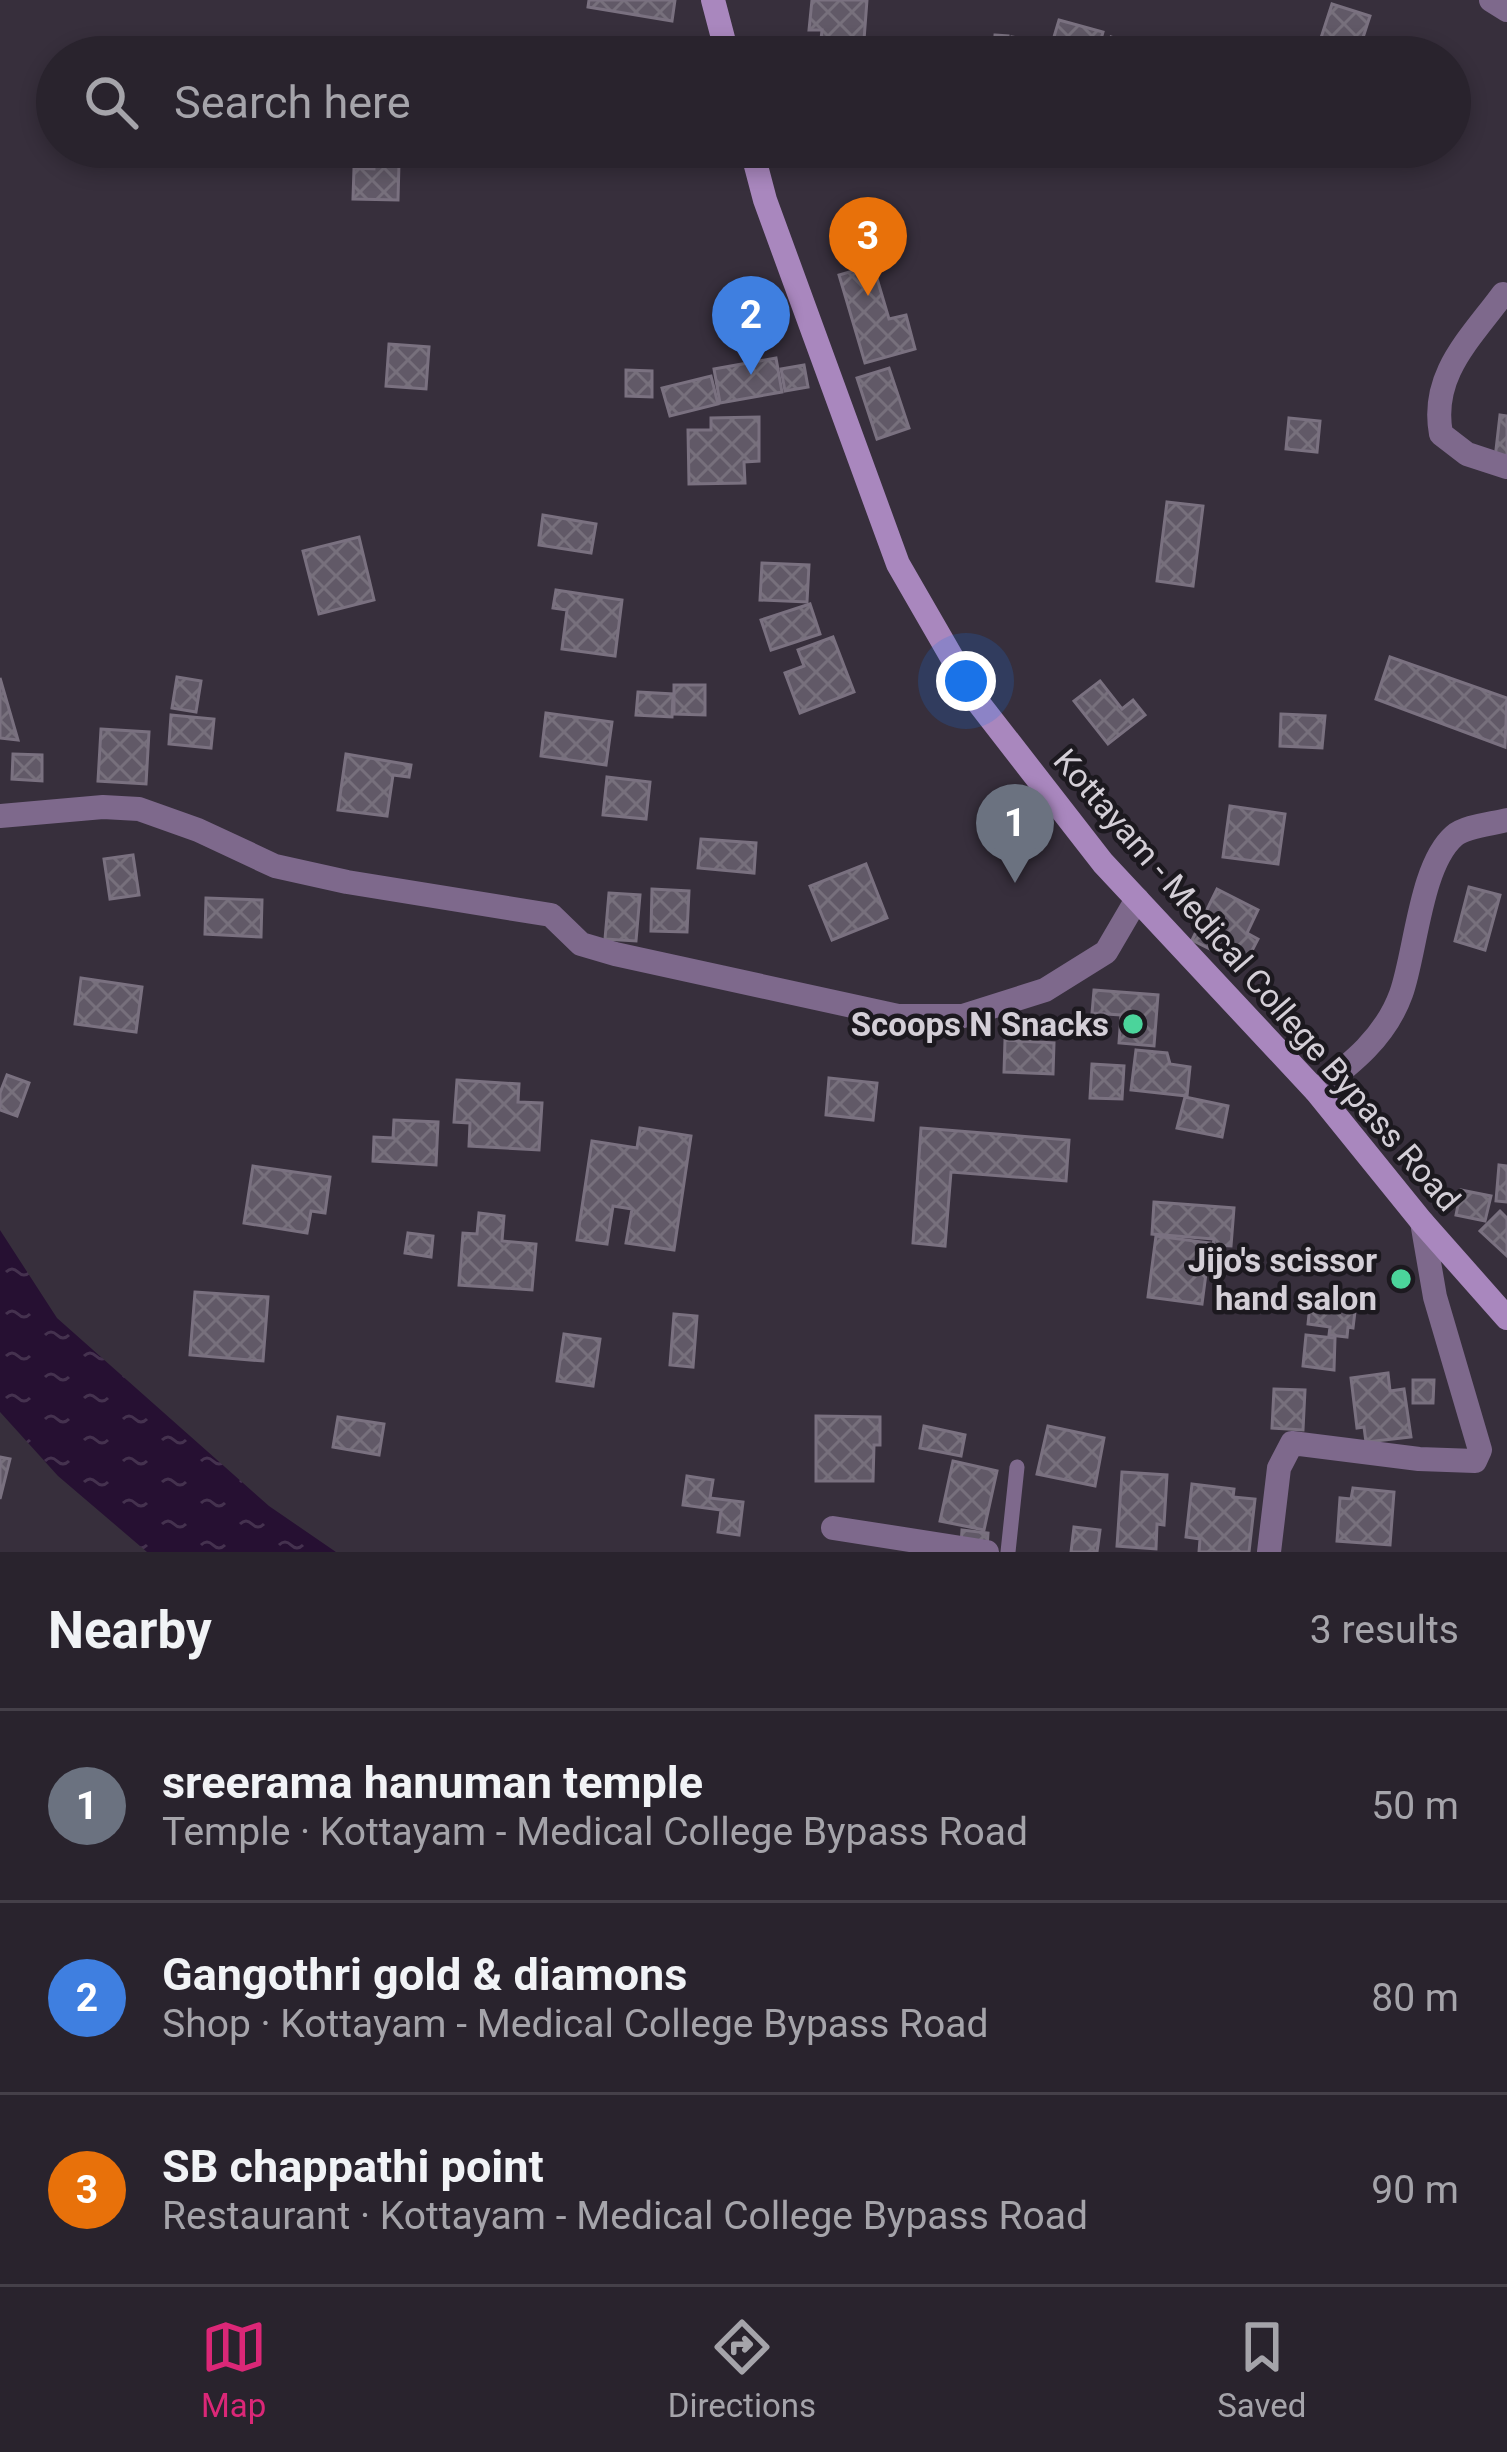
<!DOCTYPE html>
<meta charset="utf-8">
<style>
:root{--surface:#29232d;--page:#312b35;--text:#f1f3f6;--muted:#a5a4aa;--line:#454049;--accent:#db2777}
body{margin:0;font-family:Roboto,sans-serif;background:var(--page);color:var(--text)}
.you{position:absolute;left:966px;top:681px;width:42px;height:42px;margin:-30px;border:9px solid #fff;border-radius:50%;background:#1a73e8;box-shadow:0 0 0 18px #1a73e833}
.badge{display:grid;place-items:center;width:78px;height:78px;border-radius:50%;background:var(--accent);color:#fff;font-size:39px;font-weight:700}
.pin{position:absolute;translate:-50% -99px;filter:drop-shadow(0 3px 6px #0008)}
.pin::after{content:'';position:absolute;top:63px;width:42px;height:36px;background:inherit;clip-path:polygon(0 0,100% 0,50% 100%)}
.list{margin:0;padding:0;list-style:none}
h2{display:flex;justify-content:space-between;align-items:center;height:156px;margin:0;padding:0 48px;font-size:51px}
h2 small{font-size:39px;font-weight:400;color:var(--muted)}
.list li{display:grid;grid-template-columns:78px 1fr auto;gap:36px;align-items:center;box-sizing:border-box;height:192px;padding:0 48px;border-top:3px solid var(--line)}
.list b{display:block;font-size:45px;white-space:nowrap}
.list p{margin:0;font-size:39px;white-space:nowrap;color:var(--muted)}
.list em{font-size:39px;font-style:normal;color:var(--muted)}
.icon{flex:none;width:66px;height:66px;fill:none;stroke:currentColor;stroke-width:2;stroke-linecap:round;stroke-linejoin:round}
.map{position:relative;flex:none;width:1507px;height:1552px;overflow:hidden}
.search{position:absolute;background:var(--surface);box-shadow:0 6px 18px #0003;left:36px;right:36px;top:36px;height:132px;display:flex;align-items:center;gap:30px;box-sizing:border-box;padding:0 42px;border-radius:66px;color:var(--muted);font-size:45px}
.sheet{height:732px;background:var(--surface)}
nav{display:flex;justify-content:space-around;align-items:center;box-sizing:border-box;height:168px;border-top:3px solid var(--line);background:var(--surface);font-size:33px;color:var(--muted)}
nav a{display:grid;justify-items:center;gap:6px}
nav .on{color:var(--accent)}
.map>svg:first-child{display:block}
</style>
<div class="map">
<svg width="1507" height="1552" viewBox="0 0 1507 1552">
<defs>
<pattern id="water-ripples" width="26" height="14" patternUnits="userSpaceOnUse" patternTransform="scale(3)"><rect width="26" height="14" fill="#261032"/><path d="M2 4q2-2 4 0t4 0M15 11q2-2 4 0t4 0" fill="none" stroke="#45324f"/></pattern>
<pattern id="building-cross-hatch" width="8" height="8" patternUnits="userSpaceOnUse" patternTransform="scale(3)"><rect width="8" height="8" fill="#615967"/><path d="M0 0l8 8M0 8l8-8" fill="none" stroke="#77707c"/></pattern>
</defs>
<rect width="100%" height="100%" fill="#372f3c"/>
<path fill="url(#water-ripples)" d="M0,1230L57,1318L269,1506L336,1552H147L58,1476L0,1412Z"/>
<g fill="url(#building-cross-hatch)" stroke="#7a7180" stroke-width="3">
<path d="M589,0H675L672,21L588,7Z"/>
<path d="M812,0H867L863,53L820,49L822,30H809Z"/>
<path d="M1332,4L1370,16L1357,56L1319,44Z"/>
<path d="M1059,20L1103,32L1096,57H1048Z"/>
<path d="M995,35L1008,36L1007,57H994Z"/>
<path d="M1012,37L1042,42L1040,57H1009Z"/>
<path d="M1111,37L1161,56V57H1104Z"/>
<path d="M664,52L665,57H613V56Z"/>
<path d="M375,147H420V164L399,163L398,200L353,199L354,168L374,169Z"/>
<path d="M873,265L889,319L906,315L915,349L865,363L839,275Z"/>
<path d="M389,344L429,347L426,389L386,386Z"/>
<path d="M776,358L782,392L720,403L714,369Z"/>
<path d="M804,365L808,387L785,391L781,369Z"/>
<path d="M889,368L909,428L877,439L857,378Z"/>
<path d="M626,370L652,371V397L626,396Z"/>
<path d="M711,376L718,404L670,416L662,388Z"/>
<path d="M1500,415L1507,416V468L1494,467Z"/>
<path d="M759,417V461L744,462L745,483L689,484L688,430H711V418Z"/>
<path d="M1289,418L1320,421L1317,452L1286,449Z"/>
<path d="M1167,502L1203,506L1193,586L1157,581Z"/>
<path d="M543,515L596,524L591,553L539,545Z"/>
<path d="M359,537L374,600L319,614L303,551Z"/>
<path d="M762,563L809,565L807,602L760,600Z"/>
<path d="M556,590L622,600L615,656L562,649L567,610L553,608Z"/>
<path d="M810,604L820,634L771,650L761,620Z"/>
<path d="M833,637L854,692L800,713L785,673L804,666L798,650Z"/>
<path d="M1390,657L1507,698L1505,747L1376,699Z"/>
<path d="M177,677L201,681L196,712L172,708Z"/>
<path d="M0,678L18,740L0,738Z"/>
<path d="M1100,681L1122,709L1133,700L1145,715L1108,744L1074,701Z"/>
<path d="M674,685H705V715L674,714Z"/>
<path d="M638,692L673,694L672,717L636,715Z"/>
<path d="M546,713L612,722L606,765L541,756Z"/>
<path d="M1281,714L1325,716L1322,748L1280,746Z"/>
<path d="M171,715L214,719L211,748L169,744Z"/>
<path d="M101,729L149,732L146,784L98,781Z"/>
<path d="M13,754L42,755V781L12,779Z"/>
<path d="M346,754L411,765L409,777L393,775L387,816L338,810Z"/>
<path d="M607,777L650,782L646,819L603,815Z"/>
<path d="M1230,806L1285,814L1278,864L1223,857Z"/>
<path d="M701,839L756,843L754,873L698,868Z"/>
<path d="M133,855L139,895L110,899L104,859Z"/>
<path d="M866,864L887,918L832,940L810,886Z"/>
<path d="M1469,887L1500,895L1485,950L1455,941Z"/>
<path d="M652,889L689,891L687,932L651,931Z"/>
<path d="M1217,889L1258,910L1247,933L1258,939L1244,966L1192,940Z"/>
<path d="M609,893L640,895L636,941L605,939Z"/>
<path d="M206,898L262,900L261,937L205,934Z"/>
<path d="M81,978L142,987L136,1032L75,1024Z"/>
<path d="M1094,990L1158,995L1154,1046L1119,1043L1121,1015L1092,1013Z"/>
<path d="M1005,1040L1054,1043L1053,1074L1004,1072Z"/>
<path d="M1136,1050L1167,1053L1170,1064L1190,1067L1187,1096L1131,1090Z"/>
<path d="M1092,1064L1124,1066L1122,1099L1090,1098Z"/>
<path d="M7,1075L29,1083L17,1116L0,1110V1093Z"/>
<path d="M829,1078L877,1083L873,1120L826,1115Z"/>
<path d="M457,1080L519,1084L518,1102L542,1103L539,1150L469,1146L470,1123L454,1122Z"/>
<path d="M1185,1097L1228,1106L1222,1137L1177,1128Z"/>
<path d="M394,1120L438,1122L436,1165L373,1161L374,1137L393,1138Z"/>
<path d="M640,1128L691,1136L674,1250L626,1243L632,1209L613,1206L607,1244L577,1240L592,1141L637,1148Z"/>
<path d="M921,1128L1069,1140L1066,1181L951,1172L945,1246L913,1243Z"/>
<path d="M1499,1165L1507,1166V1202L1496,1201Z"/>
<path d="M253,1166L330,1177L325,1213L311,1211L307,1233L244,1223Z"/>
<path d="M1461,1190L1491,1196L1485,1221L1456,1215Z"/>
<path d="M1154,1202L1234,1208L1231,1246L1213,1245L1214,1239L1152,1234Z"/>
<path d="M1500,1211L1507,1218V1256L1480,1231Z"/>
<path d="M479,1213L504,1216L502,1241L536,1244L532,1290L459,1285L463,1233L477,1234Z"/>
<path d="M408,1233L433,1236L431,1257L405,1253Z"/>
<path d="M1156,1236L1210,1243L1202,1304L1148,1297Z"/>
<path d="M195,1292L268,1297L263,1361L190,1355Z"/>
<path d="M1326,1299L1356,1303L1353,1328L1348,1327L1347,1337L1329,1335L1330,1327L1308,1324L1310,1305L1325,1307Z"/>
<path d="M674,1314L697,1316L693,1367L670,1365Z"/>
<path d="M564,1334L600,1339L593,1386L557,1381Z"/>
<path d="M1306,1335L1335,1338L1334,1370L1303,1366Z"/>
<path d="M1388,1373L1390,1391L1404,1389L1411,1437L1366,1442L1364,1427L1357,1428L1351,1378Z"/>
<path d="M1413,1380H1434L1433,1403H1413Z"/>
<path d="M1274,1389L1305,1390L1303,1430L1272,1428Z"/>
<path d="M816,1416L880,1417V1445H874L873,1481H816Z"/>
<path d="M338,1417L384,1424L379,1455L333,1447Z"/>
<path d="M924,1426L965,1435L961,1456L920,1448Z"/>
<path d="M1048,1426L1104,1438L1095,1486L1037,1474Z"/>
<path d="M0,1457L10,1459L0,1499Z"/>
<path d="M953,1461L997,1471L984,1530L940,1521Z"/>
<path d="M1122,1472L1167,1475L1164,1525L1157,1524L1156,1549L1117,1546Z"/>
<path d="M687,1476L713,1480L710,1498L743,1502L739,1535L718,1532L721,1510L683,1505Z"/>
<path d="M1192,1484L1234,1489L1233,1497L1255,1499L1249,1552H1199L1200,1539L1186,1537Z"/>
<path d="M1353,1488L1394,1492L1390,1545L1337,1541L1340,1498L1351,1499Z"/>
<path d="M1074,1527L1100,1530L1097,1552H1071Z"/>
<path d="M962,1530L988,1533L987,1548L961,1545Z"/>
</g>
<g fill="none" stroke-linecap="round" stroke-linejoin="round">
<path stroke="#7e698c" stroke-width="15" d="M1008,1552L1017,1467"/>
<g stroke="#7e698c" stroke-width="24">
<path d="M1491,0L1507,10"/>
<path d="M1503,294C1470,339 1430,375 1441,434L1467,454L1507,467"/>
<path d="M0,816L103,807L139,809L198,830L275,866L347,882L551,915L581,944L615,954L898,1016H963L1045,990L1106,952L1137,899"/>
<path d="M1316,1091C1351,1064 1385,1038 1401,994C1416,952 1420,866 1454,836C1465,826 1492,824 1507,820"/>
<path d="M833,1528L987,1552"/>
<path d="M1269,1552L1279,1468L1292,1443L1419,1459L1475,1461L1480,1450L1435,1297L1422,1222"/>
</g>
<g stroke="#a987be" stroke-width="24">
<path d="M713,0L728,57"/>
<path d="M751,147L765,200L898,564L977,701L1103,863L1316,1091L1422,1222L1507,1318"/>
</g>
</g>
<g fill="#4bd49b" stroke="#1c191f" stroke-width="4.5">
<circle cx="1133" cy="1024" r="12"/>
<circle cx="1401" cy="1279" r="12"/>
</g>
<g text-anchor="middle" dominant-baseline="central" stroke-width="9" stroke-linejoin="round" paint-order="stroke">
<g font-size="33" fill="#d4cfd7" stroke="#1c191f">
<text transform="translate(1257 980) rotate(49)">Kottayam - Medical College Bypass Road</text>
</g>
<g font-size="33" font-weight="bold" fill="#d4cfd7" stroke="#1c191f" text-anchor="end">
<text x="1109" y="1024">Scoops N Snacks</text>
<text x="1377" y="1260">Jijo's scissor<tspan x="1377" dy="38">hand salon</tspan></text>
</g>
</g>
</svg>
<div class="you"></div>
<div class="pin badge" style="left:1015px;top:883px;background:#6b7280">1</div>
<div class="pin badge" style="left:751px;top:375px;background:#3f7fe0">2</div>
<div class="pin badge" style="left:868px;top:296px;background:#e8710a">3</div>
<div class="search"><svg class="icon" aria-label="search" viewBox="0 0 24 24"><circle cx="10" cy="10" r="6"/><path d="M15 15l6 6"/></svg>Search here</div>
</div>
<section class="sheet">
<h2>Nearby<small>3 results</small></h2>
<ul class="list">
<li><span class="badge" style="background:#6b7280">1</span><div><b>sreerama hanuman temple</b><p>Temple · Kottayam - Medical College Bypass Road</p></div><em>50 m</em></li>
<li><span class="badge" style="background:#3f7fe0">2</span><div><b>Gangothri gold &amp; diamons</b><p>Shop · Kottayam - Medical College Bypass Road</p></div><em>80 m</em></li>
<li><span class="badge" style="background:#e8710a">3</span><div><b>SB chappathi point</b><p>Restaurant · Kottayam - Medical College Bypass Road</p></div><em>90 m</em></li>
</ul>
</section>
<nav>
<a class="on"><svg class="icon" aria-label="map" viewBox="0 0 24 24"><path d="M3 6l6-2 6 2 6-2v14l-6 2-6-2-6 2zM9 4v14M15 6v14"/></svg>Map</a>
<a><svg class="icon" aria-label="directions" viewBox="0 0 24 24"><path d="M12 3l9 9-9 9-9-9zM9 14v-3h6M13 9l2 2-2 2"/></svg>Directions</a>
<a><svg class="icon" aria-label="saved" viewBox="0 0 24 24"><path d="M7 4h10v16l-5-4-5 4z"/></svg>Saved</a>
</nav>
